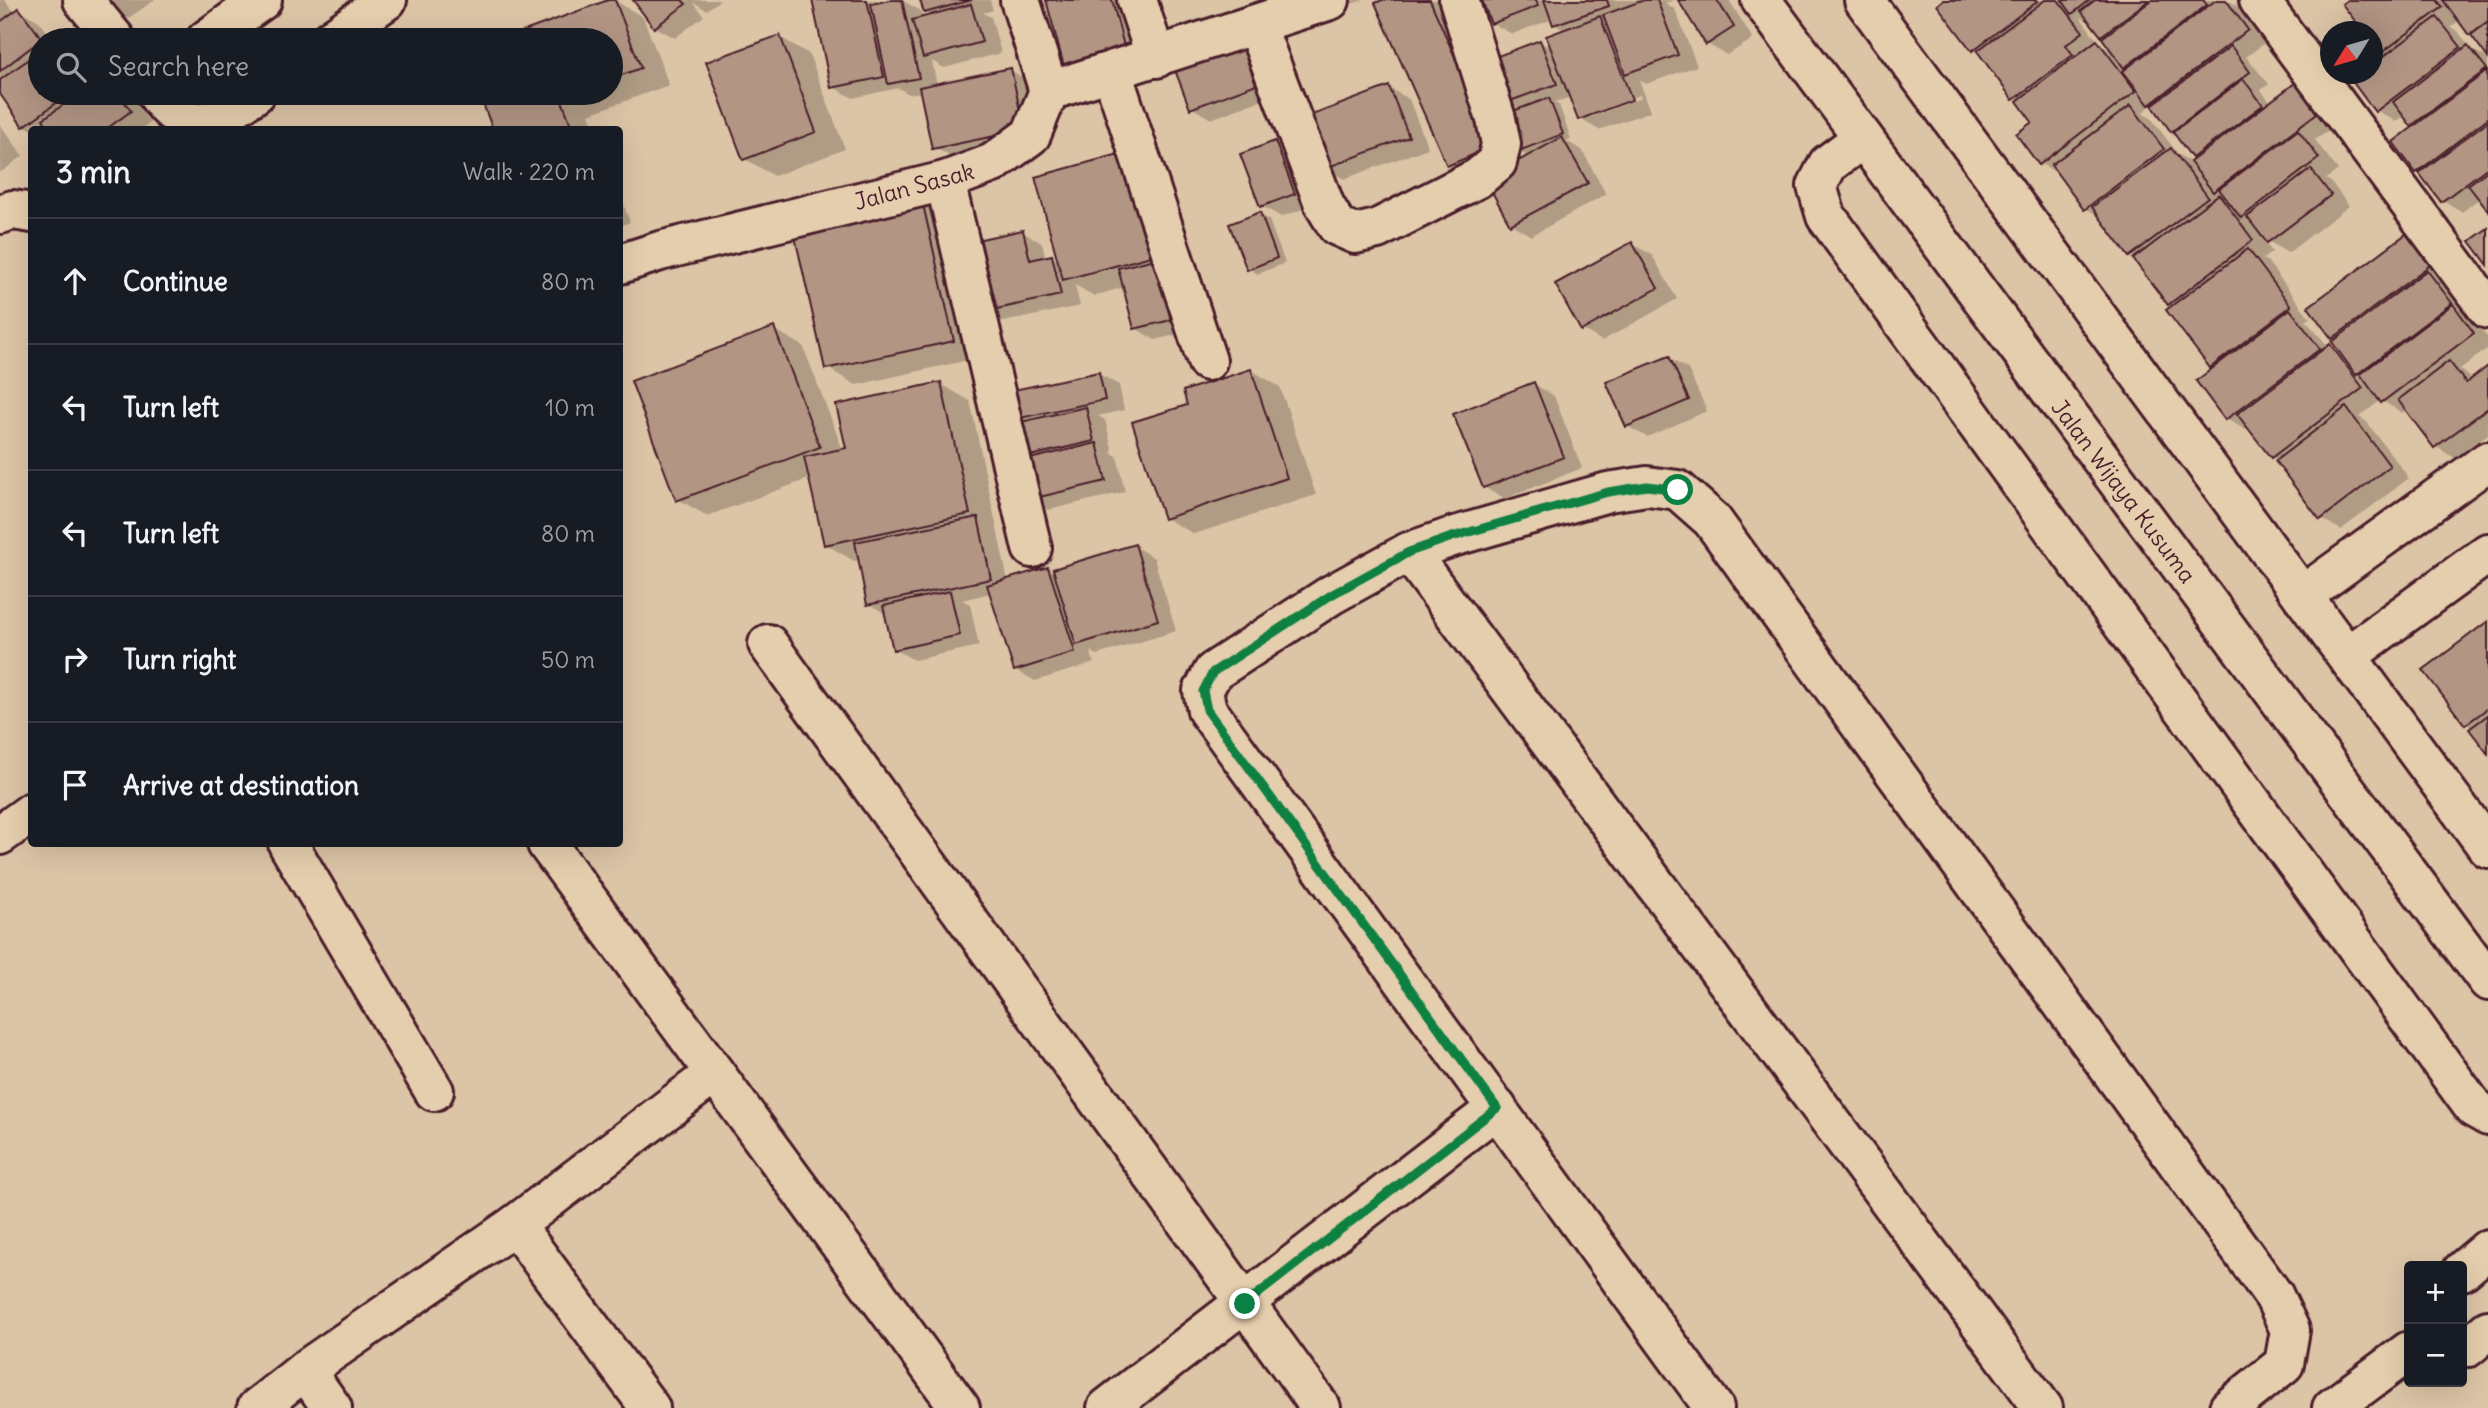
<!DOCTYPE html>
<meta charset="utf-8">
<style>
:root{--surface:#171b24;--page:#242831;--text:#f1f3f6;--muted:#9ea1a6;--line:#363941}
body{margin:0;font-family:Delius,sans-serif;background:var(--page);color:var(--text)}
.controls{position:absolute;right:21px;bottom:21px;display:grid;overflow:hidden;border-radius:7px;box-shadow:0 7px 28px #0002}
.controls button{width:63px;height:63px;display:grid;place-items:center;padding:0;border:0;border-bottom:2px solid var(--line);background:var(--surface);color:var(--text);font:35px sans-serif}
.compass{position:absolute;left:2320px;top:21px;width:63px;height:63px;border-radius:50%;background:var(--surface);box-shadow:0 7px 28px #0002;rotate:233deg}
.stop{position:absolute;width:21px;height:21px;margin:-16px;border:5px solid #0b8043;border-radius:50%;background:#fff}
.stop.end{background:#0b8043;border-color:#fff;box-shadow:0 2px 7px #0008}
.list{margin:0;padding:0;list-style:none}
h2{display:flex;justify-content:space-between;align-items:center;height:91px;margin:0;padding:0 28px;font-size:30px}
h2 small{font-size:23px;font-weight:400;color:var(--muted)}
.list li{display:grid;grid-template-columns:46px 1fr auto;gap:21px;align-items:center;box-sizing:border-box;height:126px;padding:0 28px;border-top:2px solid var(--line)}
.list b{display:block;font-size:26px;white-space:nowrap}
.list em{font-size:23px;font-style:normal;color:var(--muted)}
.icon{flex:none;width:38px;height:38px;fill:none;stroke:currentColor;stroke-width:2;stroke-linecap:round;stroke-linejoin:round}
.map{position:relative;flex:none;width:2488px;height:1408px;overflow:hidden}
.search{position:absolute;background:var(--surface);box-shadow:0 7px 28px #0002;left:28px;top:28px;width:595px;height:77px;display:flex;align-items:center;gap:18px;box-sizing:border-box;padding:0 24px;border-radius:38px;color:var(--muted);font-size:26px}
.panel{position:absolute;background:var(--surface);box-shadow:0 7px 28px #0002;left:28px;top:126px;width:595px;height:721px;border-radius:7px}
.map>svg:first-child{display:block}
</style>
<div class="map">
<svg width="2488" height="1408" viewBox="0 0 2488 1408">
<rect width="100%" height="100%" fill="#dcc4a6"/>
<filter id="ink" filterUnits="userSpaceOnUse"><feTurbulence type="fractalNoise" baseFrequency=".0143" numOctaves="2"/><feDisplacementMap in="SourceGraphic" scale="14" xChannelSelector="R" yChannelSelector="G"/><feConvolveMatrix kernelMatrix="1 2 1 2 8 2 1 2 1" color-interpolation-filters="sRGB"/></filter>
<g filter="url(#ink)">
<g fill="#0003" fill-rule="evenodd">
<path d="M0,0H5L15,13L19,10L39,21L53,40H40V93H128L150,123L140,130H32L24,125L3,95L0,96Z"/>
<path d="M97,0H155L127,19Z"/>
<path d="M614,0L643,17L669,85L589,114L595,130H495L481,93H611V40H505Z"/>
<path d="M635,0H720L707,10L694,3L704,16L675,38L655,27Z"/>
<path d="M814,0H884V3L902,0L921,11L923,19L933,17L925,12L922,0H990L993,10L983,13L991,17L1001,53L944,68L932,61L937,85L1010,70L1030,82L1043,141L954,159L934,147L922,92L909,94L898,88L853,98L833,87Z"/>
<path d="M1048,0H1136L1154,71Z"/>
<path d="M1323,0H1364L1338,8Z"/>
<path d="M1387,0H1450L1495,100L1540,42L1552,49L1566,31L1554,24L1553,19L1512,34L1492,23L1484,0H1675L1665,3L1675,9L1697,66L1646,84L1639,80L1651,111L1599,130L1580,119L1571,97L1554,103L1559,105L1571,139L1566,141L1582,150L1606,194L1531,236L1511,224L1486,178L1477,182L1448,165ZM1640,95L1641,98L1591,117V114ZM1517,151L1529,157L1522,161Z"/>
<path d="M1680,0H1729L1753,39L1727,55L1707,44Z"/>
<path d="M1939,0H2061L2066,3L2064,0H2227L2242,9L2267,41L2246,57L2269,84L2261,90L2271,103L2295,85L2314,96L2336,125L2315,140L2338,170L2326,179L2331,182L2349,206L2288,253L2261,237L2272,252L2263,259L2268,262L2310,318L2306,321L2329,347L2342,353L2338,340L2333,337L2406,236L2426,247L2448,277L2443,281L2447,284L2488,338V348L2460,369L2473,380L2488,369V434L2455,458L2436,447L2407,409L2402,413L2381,400L2359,417L2366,421L2409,478L2341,530L2321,518L2250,427L2246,430L2226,419L2215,369L2211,366L2174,307L2169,304L2137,259L2131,255L2103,218L2085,208L2060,175L2040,163L2035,122L1981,54L1973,49L1943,2ZM2080,17L2093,24L2106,37L2114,52L2101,45ZM2152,105L2196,160L2191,163L2178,154L2151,118L2142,113Z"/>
<path d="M2350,0H2488V56L2460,20L2451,27L2457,30L2471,49L2488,58V208L2480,198L2462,212L2443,200L2423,175L2417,171L2416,126L2405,115L2396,122L2376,110L2356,80L2348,74H2372V32L2357,21Z"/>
<path d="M780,37L809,54L845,149L774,176L745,159Z"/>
<path d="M1255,43L1288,90L1211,119L1191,107Z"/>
<path d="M1389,88L1409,99L1428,148L1344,179L1325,168Z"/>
<path d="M0,124L23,156L0,173Z"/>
<path d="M1275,143L1294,155L1314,205L1281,217L1262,206Z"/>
<path d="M1123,155L1190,331L1155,340L1135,328L1124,287L1094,296L1075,285L1080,306L1004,322L984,311L1022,232L1042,243L1046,258L1052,257L1060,262Z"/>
<path d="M620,195L630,222L620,226Z"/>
<path d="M921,202L951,218L982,357L856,385L827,368Z"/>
<path d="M1260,214L1269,220L1285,263L1258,274L1248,268Z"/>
<path d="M1632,244L1652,255L1677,299L1602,341L1583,330Z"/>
<path d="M774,329L803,346L843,450L941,384L970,401L1008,581L1048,568L1056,573L1134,546L1154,558L1176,631L1097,655L1090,651L1094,663L1035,681L1015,670L991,593L962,600L970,604L979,646L914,660L894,649L886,614L869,604L860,560L854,561L825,544L811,478L707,516L678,499Z"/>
<path d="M1668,358L1688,369L1707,411L1647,437L1627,426Z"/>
<path d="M1251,370L1280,387L1316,495L1194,534L1165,518L1189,406Z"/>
<path d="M1099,374L1119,385L1124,410L1098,416L1105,420L1113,452H1110L1117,456L1125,492L1048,510L1028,499L1007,420Z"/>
<path d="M1534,384L1554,396L1582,468L1504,499L1484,487Z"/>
<path d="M2488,623V751L2473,728L2466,724Z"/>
</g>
<g fill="#b39584" stroke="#4a1f2b" stroke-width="2">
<path d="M608,0H615L641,68L611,79V40H500Z"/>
<path d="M633,0H682L686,4L654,28Z"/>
<path d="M812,0H867L884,77L831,88Z"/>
<path d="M890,0H902L919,78L888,84L871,4Z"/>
<path d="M920,0H972L924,13Z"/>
<path d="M1046,0H1112L1126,54L1065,70Z"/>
<path d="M1382,0H1430L1494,146L1447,166L1375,3Z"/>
<path d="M1482,0H1536L1538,6L1491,24Z"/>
<path d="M1544,0H1607L1609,6L1553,25Z"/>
<path d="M1644,0H1657L1678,55L1625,74L1603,15Z"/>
<path d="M1678,0H1717L1734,27L1706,45Z"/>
<path d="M1943,0H2037L2038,1L1972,51L1937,5Z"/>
<path d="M2045,0H2058L2083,32L2066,45L2073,55L2013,100L1977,51Z"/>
<path d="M2062,0H2090L2072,14Z"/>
<path d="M2095,0H2149L2101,36L2081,11Z"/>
<path d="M2152,0H2203L2207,5L2124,68L2102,38Z"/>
<path d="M2216,0H2226L2248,30L2149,105L2123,71Z"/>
<path d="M2347,0H2437L2443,7L2372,60V32H2340L2355,21L2342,4Z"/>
<path d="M2443,0H2488V21L2469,35Z"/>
<path d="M971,4L982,42L923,58L912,20Z"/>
<path d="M19,8L42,39L0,71V22Z"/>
<path d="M1600,16L1632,100L1578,120L1546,36Z"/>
<path d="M2437,17L2461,47L2375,112L2352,81L2362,74H2372V65Z"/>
<path d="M2488,22V58L2471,35Z"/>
<path d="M780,35L816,132L743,160L706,62Z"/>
<path d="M1540,40L1557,84L1499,105L1482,62Z"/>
<path d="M2097,40L2136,91L2039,165L2016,134L2032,122L2017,101Z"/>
<path d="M1255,41L1270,79L1190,109L1175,70Z"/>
<path d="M2468,45L2487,69L2411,126L2393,102Z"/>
<path d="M2231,46L2250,72L2171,132L2152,105Z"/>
<path d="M40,51V93H70L23,127L0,94V80Z"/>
<path d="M1011,68L1024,130L932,149L919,87Z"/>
<path d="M2487,71L2488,118L2416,173L2393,142Z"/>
<path d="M2243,79L2263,105L2192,158L2173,132Z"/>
<path d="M2295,83L2317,113L2213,192L2190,162Z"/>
<path d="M1389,86L1409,137L1323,169L1304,118Z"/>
<path d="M80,93H118L131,111L105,130H50L43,119Z"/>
<path d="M479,93H574L561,98L573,130H493Z"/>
<path d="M1549,98L1563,134L1516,152L1502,115Z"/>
<path d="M2131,105L2164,149L2084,210L2051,165Z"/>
<path d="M2488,121V167L2441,202L2419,173Z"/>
<path d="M2298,130L2319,158L2241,218L2219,189Z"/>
<path d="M1562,137L1588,183L1510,225L1485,179Z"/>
<path d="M1275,141L1295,194L1260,207L1240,154Z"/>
<path d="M2171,148L2208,197L2129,257L2092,207Z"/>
<path d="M1123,153L1151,256L1063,280L1035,177Z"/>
<path d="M2311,169L2331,195L2267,243L2247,217Z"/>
<path d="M2488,170V211L2468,185Z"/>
<path d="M2219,194L2253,240L2168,305L2133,259Z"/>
<path d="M922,200L954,341L825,369L793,228Z"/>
<path d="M1260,212L1277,258L1247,270L1229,224Z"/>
<path d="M2488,228V265L2470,241Z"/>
<path d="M1023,230L1030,260L1052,255L1061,295L983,312L967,242Z"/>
<path d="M2406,234L2430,265L2332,339L2308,307Z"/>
<path d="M1632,242L1658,288L1581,331L1555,284Z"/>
<path d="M2248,249L2291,306L2210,368L2166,310Z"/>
<path d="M1155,259L1171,320L1134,329L1118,268Z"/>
<path d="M2427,270L2452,303L2356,375L2332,342Z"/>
<path d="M2453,304L2474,333L2381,403L2360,374Z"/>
<path d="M2290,309L2320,349L2225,420L2196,381Z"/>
<path d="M774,327L820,447L676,501L631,381Z"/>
<path d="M2330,344L2363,388L2271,458L2237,414Z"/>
<path d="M1669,356L1689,400L1626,427L1606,382Z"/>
<path d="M2449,361L2466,383L2488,366V408L2434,448L2398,400Z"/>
<path d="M1251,369L1287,478L1164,519L1132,422L1187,405L1183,391Z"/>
<path d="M1099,372L1105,400L1006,421L1000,393Z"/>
<path d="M941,382L970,514L824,545L804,457L846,448L836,405Z"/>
<path d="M1534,382L1564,457L1483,488L1453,414Z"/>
<path d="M1086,407L1094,441L1017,459L1008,425Z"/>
<path d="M2346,407L2390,466L2320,520L2275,461Z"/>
<path d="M1097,443L1106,481L1027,500L1017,462Z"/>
<path d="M978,517L991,579L867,605L855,542Z"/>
<path d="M1135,544L1158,620L1076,645L1053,569Z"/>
<path d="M1048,567L1075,652L1014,671L987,585Z"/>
<path d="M950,591L960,635L893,650L883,606Z"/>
<path d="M2488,621V708L2465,725L2423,670Z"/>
<path d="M2488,715V754L2469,729Z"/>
</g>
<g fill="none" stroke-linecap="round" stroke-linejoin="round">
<g stroke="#4a1f2b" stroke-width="44">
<g id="minor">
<path d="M83,0L116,40"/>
<path d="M1020,0L1049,91"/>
<path d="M1137,0L1156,58"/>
<path d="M1761,0L2488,981"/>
<path d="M1864,0L2488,848"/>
<path d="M2259,0L2488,309"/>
<path d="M1256,25L1325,206L1337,226L1355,234L1377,229L1478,178L1497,162L1501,144L1496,119L1459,0"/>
<path d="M206,40L262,0"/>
<path d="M330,40L387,0"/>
<path d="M1112,72L1207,361"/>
<path d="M156,93C189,142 217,120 256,93"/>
<path d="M1863,138L1828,164L1817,186L1826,216L2474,1108L2488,1116"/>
<path d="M945,181L1032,548"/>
<path d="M0,214L13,210L32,213"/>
<path d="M620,264L660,251L945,181L993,163L1031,135L1049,91L1330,0"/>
<path d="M1409,552L2043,1408"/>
<path d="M2303,595L2488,461"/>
<path d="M768,644L1321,1408"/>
<path d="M2347,656L2488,553"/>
<path d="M0,835L32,812"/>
<path d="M288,844L434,1091"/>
<path d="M547,844L960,1408"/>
<path d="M515,1225L650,1408"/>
<path d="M2462,1271L2488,1249"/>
<path d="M2462,1347H2468L2488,1330"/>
<path d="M305,1370L332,1408"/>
<path d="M257,1408L305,1370L515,1225L714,1074"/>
<path d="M1107,1408L1497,1108"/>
<path d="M1714,1408L1207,710L1203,691L1213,672L1331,595L1409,552L1452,537L1608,492L1647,486L1678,490L1712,520L2274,1296L2290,1330L2284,1364L2229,1408"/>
<path d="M2332,1408L2409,1351"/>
</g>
</g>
<use href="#minor" stroke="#e5ceae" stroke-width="38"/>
</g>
</g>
<g fill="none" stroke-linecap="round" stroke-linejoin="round" filter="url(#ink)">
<path stroke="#0b8043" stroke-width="9" d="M1245,1304L1497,1108L1207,710L1203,691L1213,672L1331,595L1409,552L1452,537L1608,492L1647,486L1678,490"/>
</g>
<g text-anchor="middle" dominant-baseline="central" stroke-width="5" stroke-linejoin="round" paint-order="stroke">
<g font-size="23" fill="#4a1f2b" stroke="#e5ceae">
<text transform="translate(914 186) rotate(-15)">Jalan Sasak</text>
<text transform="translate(2124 491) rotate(53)">Jalan Wijaya Kusuma</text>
</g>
</g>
</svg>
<div class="controls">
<button>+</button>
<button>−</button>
</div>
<svg class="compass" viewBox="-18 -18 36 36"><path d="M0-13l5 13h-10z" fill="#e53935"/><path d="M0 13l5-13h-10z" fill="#9ea1a6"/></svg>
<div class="stop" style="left:1678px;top:490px"></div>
<div class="stop end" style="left:1245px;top:1304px"></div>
<div class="search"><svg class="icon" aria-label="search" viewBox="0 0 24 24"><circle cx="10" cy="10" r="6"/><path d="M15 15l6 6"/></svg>Search here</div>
<section class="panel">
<h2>3 min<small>Walk · 220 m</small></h2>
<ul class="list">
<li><svg class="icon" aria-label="ahead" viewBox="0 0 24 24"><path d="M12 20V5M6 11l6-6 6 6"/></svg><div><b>Continue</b></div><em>80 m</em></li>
<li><svg class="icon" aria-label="left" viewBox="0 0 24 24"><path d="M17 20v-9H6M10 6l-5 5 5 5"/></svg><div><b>Turn left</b></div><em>10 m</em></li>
<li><svg class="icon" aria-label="left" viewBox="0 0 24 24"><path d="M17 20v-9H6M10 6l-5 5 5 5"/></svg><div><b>Turn left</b></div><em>80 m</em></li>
<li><svg class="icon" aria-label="right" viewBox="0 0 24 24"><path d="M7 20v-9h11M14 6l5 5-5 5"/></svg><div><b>Turn right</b></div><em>50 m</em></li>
<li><svg class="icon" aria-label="arrive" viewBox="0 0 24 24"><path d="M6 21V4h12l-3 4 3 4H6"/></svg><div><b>Arrive at destination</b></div></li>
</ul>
</section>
</div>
